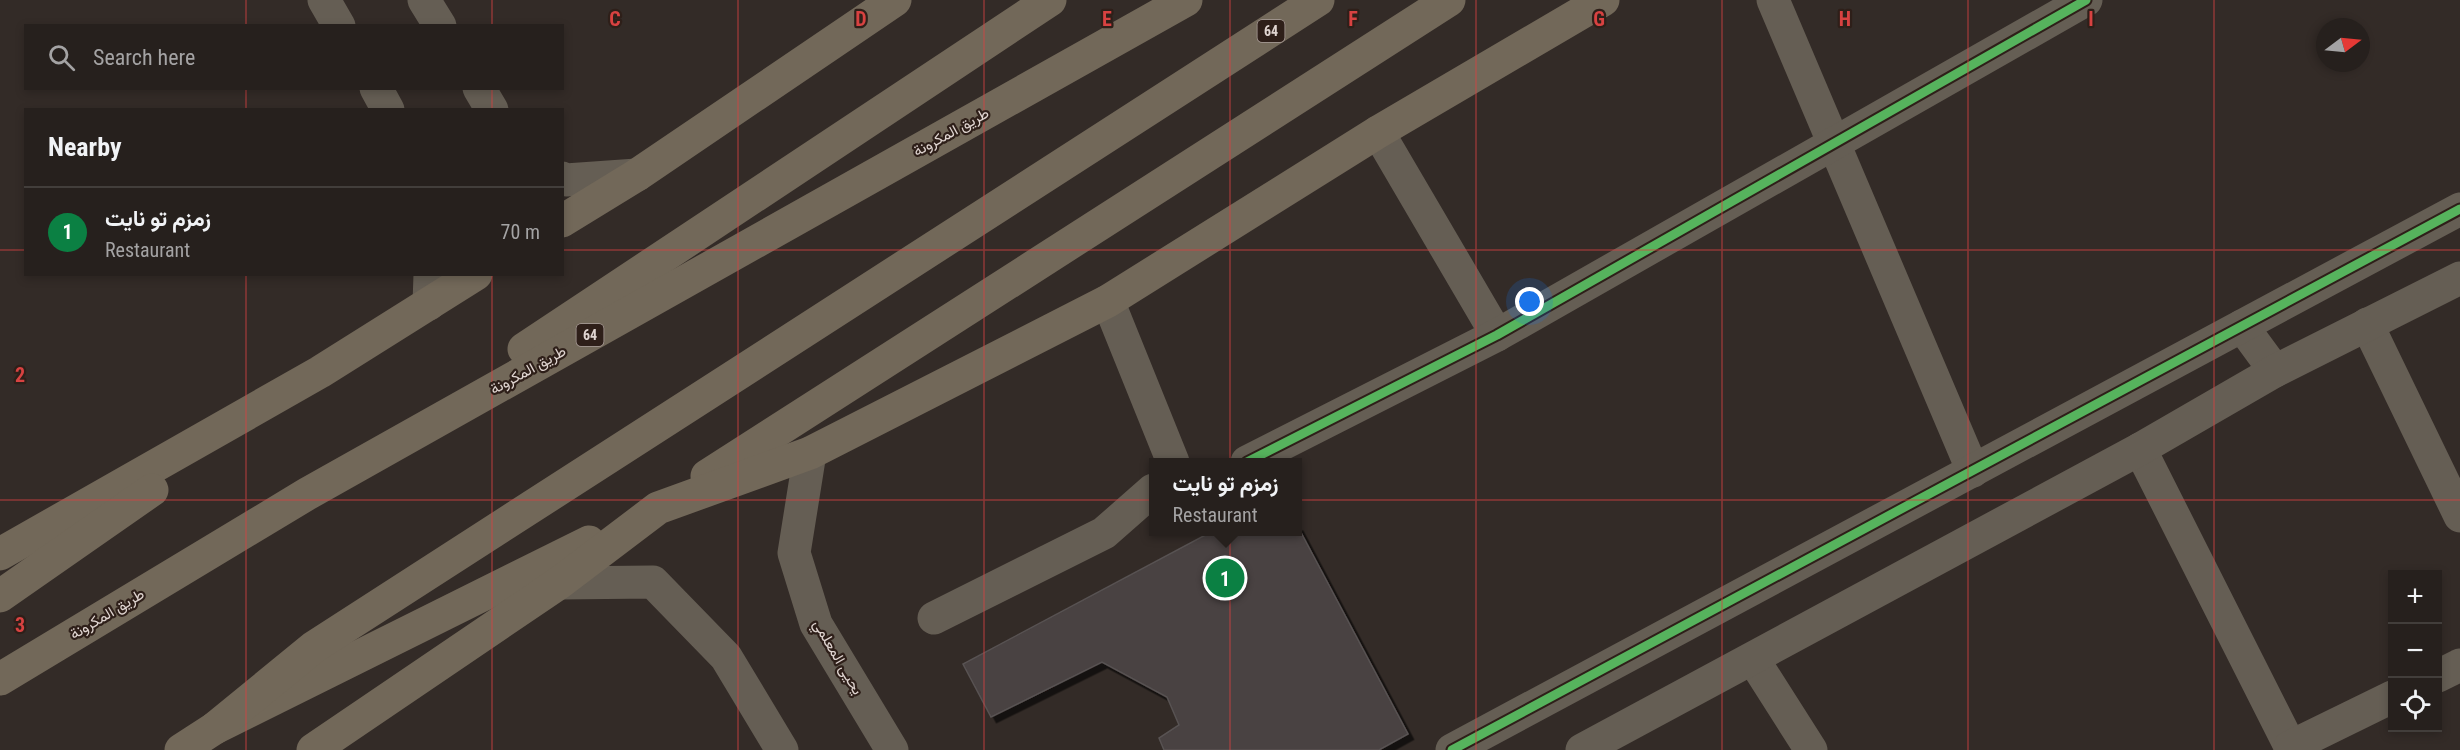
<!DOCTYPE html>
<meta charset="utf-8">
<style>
:root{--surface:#26201d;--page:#322d2a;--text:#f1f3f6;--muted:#a4a3a4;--line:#423e3b;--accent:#0b8043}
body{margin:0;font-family:"Roboto Condensed",Vazirmatn,sans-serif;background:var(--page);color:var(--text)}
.controls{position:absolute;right:18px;bottom:18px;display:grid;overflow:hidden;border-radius:0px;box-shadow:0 3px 9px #0003}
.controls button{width:54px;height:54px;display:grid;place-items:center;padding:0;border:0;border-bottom:2px solid var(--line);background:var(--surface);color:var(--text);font:30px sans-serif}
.compass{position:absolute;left:2316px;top:18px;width:54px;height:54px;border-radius:50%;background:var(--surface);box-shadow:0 3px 9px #0003;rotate:74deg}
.you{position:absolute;left:1530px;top:302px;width:21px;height:21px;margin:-15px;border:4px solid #fff;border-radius:50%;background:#1a73e8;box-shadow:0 0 0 9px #1a73e833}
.badge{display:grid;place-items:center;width:39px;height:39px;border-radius:50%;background:var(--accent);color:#fff;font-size:20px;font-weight:700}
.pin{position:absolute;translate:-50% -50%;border:3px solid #fff;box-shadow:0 2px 6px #0006}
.popup{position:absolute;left:1149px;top:458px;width:153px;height:78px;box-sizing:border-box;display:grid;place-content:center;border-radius:0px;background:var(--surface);filter:drop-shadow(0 2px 4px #0005);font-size:20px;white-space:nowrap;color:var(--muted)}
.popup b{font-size:22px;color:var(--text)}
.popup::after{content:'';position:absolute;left:50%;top:100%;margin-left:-12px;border:12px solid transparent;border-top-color:var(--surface)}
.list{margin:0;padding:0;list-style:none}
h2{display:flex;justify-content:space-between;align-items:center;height:78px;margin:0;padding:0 24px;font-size:26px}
h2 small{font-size:20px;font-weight:400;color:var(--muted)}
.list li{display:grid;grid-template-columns:39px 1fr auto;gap:18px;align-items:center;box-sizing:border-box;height:90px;padding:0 24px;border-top:2px solid var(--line)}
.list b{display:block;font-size:22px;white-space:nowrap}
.list p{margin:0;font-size:20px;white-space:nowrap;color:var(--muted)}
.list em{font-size:20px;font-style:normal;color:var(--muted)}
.icon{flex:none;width:33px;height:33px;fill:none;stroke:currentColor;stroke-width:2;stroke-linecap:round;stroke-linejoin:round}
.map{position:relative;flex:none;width:2460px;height:750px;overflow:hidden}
.search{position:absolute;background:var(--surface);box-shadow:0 3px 9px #0003;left:24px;top:24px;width:540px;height:66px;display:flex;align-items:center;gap:15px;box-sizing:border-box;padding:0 21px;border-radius:0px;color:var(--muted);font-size:22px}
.panel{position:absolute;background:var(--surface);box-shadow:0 3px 9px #0003;left:24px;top:108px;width:540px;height:168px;border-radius:0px}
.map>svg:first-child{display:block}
</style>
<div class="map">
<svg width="2460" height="750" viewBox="0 0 2460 750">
<defs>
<filter id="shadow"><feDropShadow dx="5.5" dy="5.5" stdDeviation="0" flood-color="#0009"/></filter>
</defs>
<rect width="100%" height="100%" fill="#332b27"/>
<path fill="#484242" stroke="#585252" stroke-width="1.5" filter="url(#shadow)" d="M1297,525L1408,734L1379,750H1164L1159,738L1179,725L1167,697L1102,662L991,717L963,664L1211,532H1297Z"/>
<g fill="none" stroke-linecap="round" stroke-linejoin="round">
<g stroke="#655e54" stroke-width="33">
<path d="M324,0L339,26"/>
<path d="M424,0L440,26"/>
<path d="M1773,0L1973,471"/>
<path d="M376,88L388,110"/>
<path d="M479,88L492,110"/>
<path d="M1378,132L1497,335"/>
<path d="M562,178L566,180L637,175"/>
<path d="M1108,301L1173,462"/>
<path d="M429,304L430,274"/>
<path d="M2367,324L2460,516"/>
<path d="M2242,326L2275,371"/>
<path d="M2140,449L2292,750"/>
<path d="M810,453L794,553L816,624L892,750"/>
<path d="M1247,462L1497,335L2086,0"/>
<path d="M559,583L653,582L726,657L782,750"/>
<path d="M934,618L1104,533L1153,490"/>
<path d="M1753,659L1811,750"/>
<path d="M2438,676L2460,665"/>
<path d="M2290,747L2392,697"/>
<path d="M1452,750L2460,209"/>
<path d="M1582,750L2140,449L2275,371L2460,278"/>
</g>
<g stroke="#726859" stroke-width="33">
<path d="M562,221L637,175L895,0"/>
<path d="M524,349L1050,0"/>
<path d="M707,476L1449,0"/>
<path d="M0,554L320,372L476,274"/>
<path d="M0,596L152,490"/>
<path d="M0,679L307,494L1186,0"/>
<path d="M215,728L589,542"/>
<path d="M181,750L215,728L314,647L1318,0"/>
<path d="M313,750L559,583L658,508L810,453L1108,301L1378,132L1603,0"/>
</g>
<g stroke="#2e1f19" stroke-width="13">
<g id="cycleway">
<path d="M1247,462L1497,335L2086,0"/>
<path d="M1452,750L2460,209"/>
</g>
</g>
<use href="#cycleway" stroke="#56b35d" stroke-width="9"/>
</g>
<path fill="none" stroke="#d84241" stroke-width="1.5" stroke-opacity="0.55" d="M246,0V26M492,0V26M738,0V750M984,0V750M1230,0V750M1476,0V750M1722,0V750M1968,0V750M2214,0V750M246,88V110M492,88V110M0,250H26M562,250H2460M246,274V750M492,274V750M0,500H2460"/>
<g text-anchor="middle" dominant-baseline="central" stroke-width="4.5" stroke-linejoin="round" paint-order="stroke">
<g fill="#2e1f19" stroke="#ab9e9a" stroke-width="1.5">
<rect x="1257.5" y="20" width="27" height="22" rx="4.5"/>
<rect x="576.5" y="324" width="27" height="22" rx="4.5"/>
</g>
<g font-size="14" font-weight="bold" fill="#e0d5d1">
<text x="1271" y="31">64</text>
<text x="590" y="335">64</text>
</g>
<g font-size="15" fill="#e0d5d1" stroke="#2e1f19">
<text transform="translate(951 132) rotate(-29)">طريق المكرونة</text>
<text transform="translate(528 370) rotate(-29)">طريق المكرونة</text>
<text transform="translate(107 614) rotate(-31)">طريق المكرونة</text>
<text transform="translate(838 657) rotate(60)">يحيى المعلمي</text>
</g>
</g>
<g font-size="20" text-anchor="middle" font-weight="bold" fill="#d84241" stroke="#2e1f19" stroke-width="4.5" stroke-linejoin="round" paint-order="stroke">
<text x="615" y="26">C</text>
<text x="861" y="26">D</text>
<text x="1107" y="26">E</text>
<text x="1353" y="26">F</text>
<text x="1599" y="26">G</text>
<text x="1845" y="26">H</text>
<text x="2091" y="26">I</text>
<text x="20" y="382">2</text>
<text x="20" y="632">3</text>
</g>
</svg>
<div class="controls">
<button>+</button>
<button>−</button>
<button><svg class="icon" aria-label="locate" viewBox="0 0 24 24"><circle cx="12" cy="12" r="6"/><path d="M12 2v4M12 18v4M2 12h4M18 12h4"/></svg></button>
</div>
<svg class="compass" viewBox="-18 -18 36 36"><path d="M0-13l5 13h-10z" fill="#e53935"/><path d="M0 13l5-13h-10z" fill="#a4a3a4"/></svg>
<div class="you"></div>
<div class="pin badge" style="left:1225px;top:578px">1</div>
<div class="popup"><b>زمزم تو نايت</b>Restaurant</div>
<div class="search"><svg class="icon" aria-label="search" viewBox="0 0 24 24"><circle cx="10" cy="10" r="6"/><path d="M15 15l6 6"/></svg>Search here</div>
<section class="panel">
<h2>Nearby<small></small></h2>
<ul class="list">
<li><span class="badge">1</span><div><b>زمزم تو نايت</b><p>Restaurant</p></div><em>70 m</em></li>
</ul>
</section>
</div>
